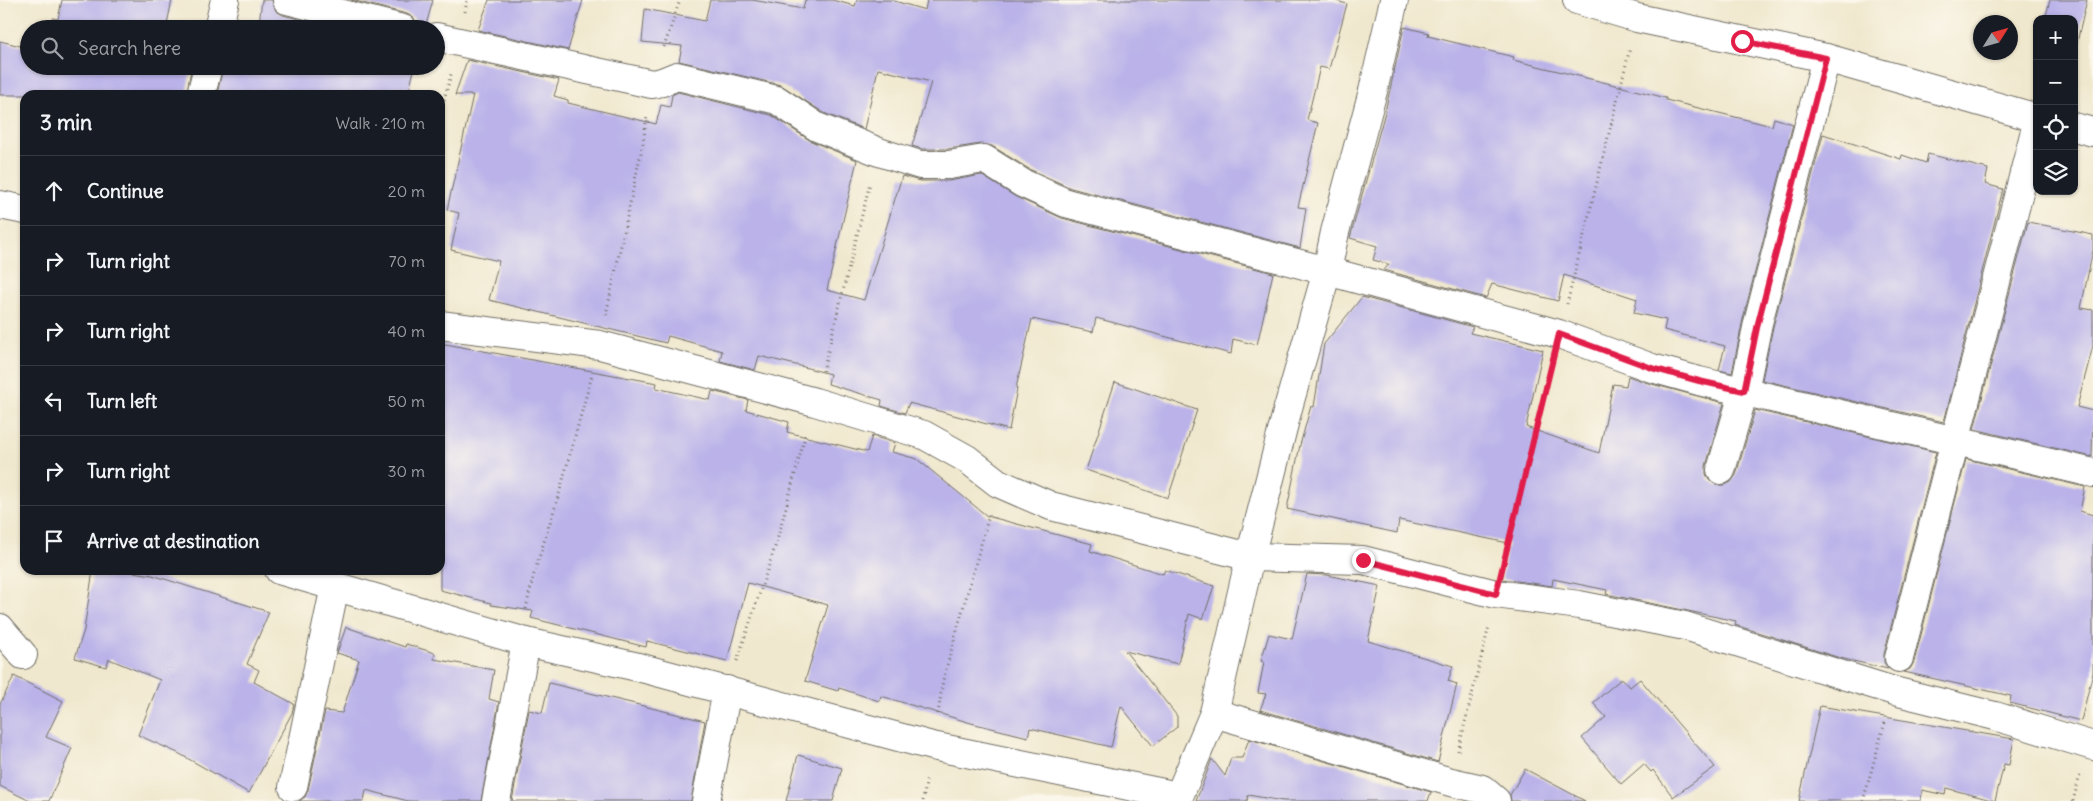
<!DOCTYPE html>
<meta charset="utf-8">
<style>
:root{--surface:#171b24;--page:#20242c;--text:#f1f3f6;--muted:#9ea1a6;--line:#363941}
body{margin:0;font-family:Delius,sans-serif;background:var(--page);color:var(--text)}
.controls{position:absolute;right:15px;top:15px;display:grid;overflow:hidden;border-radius:10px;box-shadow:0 1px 4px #0004}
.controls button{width:45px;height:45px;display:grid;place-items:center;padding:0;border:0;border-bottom:1px solid var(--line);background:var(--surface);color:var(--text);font:25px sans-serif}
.compass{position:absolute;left:1973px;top:15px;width:45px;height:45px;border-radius:50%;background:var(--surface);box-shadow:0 1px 4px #0004;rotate:53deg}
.stop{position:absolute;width:15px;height:15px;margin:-11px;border:4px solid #e11d48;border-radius:50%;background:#fff}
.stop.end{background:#e11d48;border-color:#fff;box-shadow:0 1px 5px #0008}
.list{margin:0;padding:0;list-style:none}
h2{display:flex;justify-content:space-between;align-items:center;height:65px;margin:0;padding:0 20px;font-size:21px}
h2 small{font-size:16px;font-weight:400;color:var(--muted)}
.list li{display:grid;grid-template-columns:32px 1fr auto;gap:15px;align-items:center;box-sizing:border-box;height:70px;padding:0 20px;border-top:1px solid var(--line)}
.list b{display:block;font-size:19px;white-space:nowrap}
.list em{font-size:16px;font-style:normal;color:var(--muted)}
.icon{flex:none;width:28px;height:28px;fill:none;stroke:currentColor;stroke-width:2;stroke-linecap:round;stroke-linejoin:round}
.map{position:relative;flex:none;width:2093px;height:801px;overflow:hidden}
.search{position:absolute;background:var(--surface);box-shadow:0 1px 4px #0004;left:20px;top:20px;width:425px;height:55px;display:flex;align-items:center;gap:12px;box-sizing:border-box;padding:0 18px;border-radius:28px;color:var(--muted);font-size:19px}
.panel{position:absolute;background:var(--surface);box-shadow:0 1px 4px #0004;left:20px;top:90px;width:425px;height:485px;border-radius:15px}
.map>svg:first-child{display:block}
</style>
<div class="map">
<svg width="2093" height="801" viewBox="0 0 2093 801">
<rect width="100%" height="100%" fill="#fbf7ec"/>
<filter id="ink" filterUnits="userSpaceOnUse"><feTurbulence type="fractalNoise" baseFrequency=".02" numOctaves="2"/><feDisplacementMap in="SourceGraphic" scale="10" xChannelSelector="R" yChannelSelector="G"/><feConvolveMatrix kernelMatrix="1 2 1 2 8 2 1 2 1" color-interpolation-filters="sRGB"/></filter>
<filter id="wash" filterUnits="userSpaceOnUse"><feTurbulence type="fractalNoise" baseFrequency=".0096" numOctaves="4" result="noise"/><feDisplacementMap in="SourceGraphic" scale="20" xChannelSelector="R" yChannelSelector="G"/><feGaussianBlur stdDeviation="1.12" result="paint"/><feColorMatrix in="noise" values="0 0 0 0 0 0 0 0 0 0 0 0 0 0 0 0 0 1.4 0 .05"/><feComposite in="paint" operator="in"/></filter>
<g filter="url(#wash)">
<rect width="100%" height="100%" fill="#f0e8ce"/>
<g id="blocks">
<g fill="#bab2e9">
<path d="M62,0H172L166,29H51L53,18L58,19Z"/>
<path d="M262,0H272L276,11L283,15L338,29H244L247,19L259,23Z"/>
<path d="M351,0H433L426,25L423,29H418L414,18L407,14Z"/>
<path d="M489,0H583L568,50L478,30Z"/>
<path d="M710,0H752L803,9L805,0H832L855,6L857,0H891L925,10L927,0H1333L1347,4L1329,69L1320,67L1307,120L1318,123L1298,207L1306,208L1300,248L1071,188L1029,169L992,146L981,144L948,149H922L912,146L931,82L878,69L864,129L824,113L781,85L679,61L682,46L642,42L645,9L705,21Z"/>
<path d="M2050,0H2087L2074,55V19H2045Z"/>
<path d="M1404,27L1429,33L1428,36L1514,57L1513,60L1611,84L1666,98V100L1772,126L1774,118L1793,124L1743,319L1732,373L1719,370L1725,346L1664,330L1666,320L1634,313L1637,299L1564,275L1558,301L1492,284L1486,298L1384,270L1389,264L1373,260L1377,246L1350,238L1385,112Z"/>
<path d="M0,41L29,48V66H192L186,95H0Z"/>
<path d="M467,60L559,80L554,96L568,100V103L656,124L661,105L670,107L672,95L678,92L771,115L811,141L857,160L827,290L864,300L902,176L920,181H949L981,175L1016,197L1062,218L1273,273L1257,345L1233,339L1231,354L1096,318L1093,332L1032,319L1016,388L1017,389L1009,430L909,403L905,413L881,406L882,400L828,384L830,374L800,366L759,356L755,370L720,361L722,351L668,336L666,343L489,300L499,261L451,250L459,213L447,210L473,95H455Z"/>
<path d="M223,66H415L408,95H217Z"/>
<path d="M1823,134L1901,159L1902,155L1926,163L1928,154L1988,169L1985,184L2003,189L1944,422L1762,380L1773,327Z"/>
<path d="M2028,222L2093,235V250L2081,308L2093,310V346L2077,407L2093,411L2092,457L1974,429Z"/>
<path d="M1362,297L1473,327L1470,333L1543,350L1526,427L1599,453L1613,384L1626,386L1628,376L1648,383L1724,403L1706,466V474L1709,480L1717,485H1725L1731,482L1736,475L1755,410L1936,452L1884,654V662L1888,669L1840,658L1735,625L1736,621L1606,594L1607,590L1553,579L1552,586L1502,579L1508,543L1399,520L1397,533L1287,509L1300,445L1311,406L1314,407L1324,344Z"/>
<path d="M440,343L657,383L656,388L710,400L712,391L748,400L746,410L789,422L787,432L867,452L872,436L895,443L892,452L917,459L987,516L1092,544L1090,551L1163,574L1165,570L1214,586L1203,619L1189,614L1178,664L1125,651L1177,716V727L1153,746L1121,706L1111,747L1030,728L1028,737L971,723L881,696L879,701L839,688L838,691L805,681L828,605L748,583L727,661L647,641L646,647L531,618L533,611L491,605V603L440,590Z"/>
<path d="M1115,382L1197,410L1168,498L1086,470Z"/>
<path d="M1966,459L2085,487L2080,511L2093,515V672L2081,721L2010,703L2011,696L1904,672L1910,669L1914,662Z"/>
<path d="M93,570H121L152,575L269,612L247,664L259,670L254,682L294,704L292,713L249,793L178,753L138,735L160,680L109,659L106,667L75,658L84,630Z"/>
<path d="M1307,574L1327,575L1380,586L1368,641L1453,666L1448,681L1457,684L1438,762L1260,710L1266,694L1258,693L1264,662L1261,661L1269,634L1292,639Z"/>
<path d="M346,627L405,647L406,644L435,653L434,659L494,670L489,699L499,702L481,801H408L366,790L364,801H299L305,797L308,790L325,711L342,713L359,660L337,653Z"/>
<path d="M14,676L63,701L46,737L72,748L49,801H30L0,786V704Z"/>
<path d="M1622,678L1630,687L1640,679L1715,767L1673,797L1653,770L1651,772L1644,764L1621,784L1582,738L1606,717L1593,703Z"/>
<path d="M549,683L705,721L691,801H512L529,710L542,713Z"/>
<path d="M1820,706L2014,739L2009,765L2004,764L1995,801L1946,788L1945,795L1922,790L1921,801H1799Z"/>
<path d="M1249,739L1431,792L1428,801H1283L1248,795L1247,801H1196L1212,759L1225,776L1231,758H1242Z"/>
<path d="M798,755L842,768L833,801H786Z"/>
<path d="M1525,769L1585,801H1511L1510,795Z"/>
</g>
</g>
</g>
<g filter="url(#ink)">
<use href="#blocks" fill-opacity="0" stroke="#706d64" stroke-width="1"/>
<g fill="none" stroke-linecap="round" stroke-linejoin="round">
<g stroke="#706d64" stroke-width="30">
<g id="minor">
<path d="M287,0L403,29"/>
<path d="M1577,0L1637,18L1826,58L2037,118"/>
<path d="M218,29L225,0"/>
<path d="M436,37L652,84L662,82L677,76L777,100L817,127L879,152L920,165H949L984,159L1022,183L1066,203L1327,271L1559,334L1652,368L1699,381L2093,473"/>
<path d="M201,95L208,66"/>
<path d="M2074,127L2093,132"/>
<path d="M0,205L25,210"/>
<path d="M440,325L600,345L815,402L924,435L967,459L998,483L1051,506L1250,557L1363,560L1496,594L1579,605L1685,626L1894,691L1995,716L2093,746"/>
<path d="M1721,470L1744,391L1758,323L1826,58"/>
<path d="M279,570L526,642L638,667L932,746L1178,796"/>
<path d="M0,628L23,655"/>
<path d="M1899,658L2037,123"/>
<path d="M1214,713L1451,782L1482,789L1496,801"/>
<path d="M293,787L335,586"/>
<path d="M496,801L526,642"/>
<path d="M706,801L727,690"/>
<path d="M1177,801L1214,713L1250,557L1288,408L1327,271L1335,232L1373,91L1394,0"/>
</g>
</g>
<g stroke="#706d64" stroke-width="3" stroke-dasharray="1 4" stroke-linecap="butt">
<path d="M465,12L467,0"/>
<path d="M664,47L680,0"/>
<path d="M440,114L452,71"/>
<path d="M1567,304L1630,48"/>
<path d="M606,315L643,143L647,116"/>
<path d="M823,371L870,183"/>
<path d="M1504,564L1551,366"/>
<path d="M526,609L533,577L559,494L592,375"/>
<path d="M737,661L776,544L806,433"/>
<path d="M938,714L943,680L990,512"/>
<path d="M1458,751L1489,626"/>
<path d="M923,801L927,777"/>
<path d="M1863,801L1885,722"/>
<path d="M2073,801L2080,775"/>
</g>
<use href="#minor" stroke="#fff" stroke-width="28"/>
</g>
</g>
<g fill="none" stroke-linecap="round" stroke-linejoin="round" filter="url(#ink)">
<path stroke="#e11d48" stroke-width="6" d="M1363,560L1496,594L1559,334L1652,368L1699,381L1744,391L1758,323L1826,58L1742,41"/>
</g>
</svg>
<div class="controls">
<button>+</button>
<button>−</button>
<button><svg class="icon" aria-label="locate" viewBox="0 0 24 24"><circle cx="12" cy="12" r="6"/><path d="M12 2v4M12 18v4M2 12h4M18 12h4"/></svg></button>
<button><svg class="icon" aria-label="layers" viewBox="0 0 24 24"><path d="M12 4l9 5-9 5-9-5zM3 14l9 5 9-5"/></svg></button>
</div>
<svg class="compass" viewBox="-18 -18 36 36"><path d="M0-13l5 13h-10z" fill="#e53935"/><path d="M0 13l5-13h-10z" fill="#9ea1a6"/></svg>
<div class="stop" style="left:1742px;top:41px"></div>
<div class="stop end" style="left:1363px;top:560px"></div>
<div class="search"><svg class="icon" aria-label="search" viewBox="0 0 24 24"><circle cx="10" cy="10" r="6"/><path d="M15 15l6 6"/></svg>Search here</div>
<section class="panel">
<h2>3 min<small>Walk · 210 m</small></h2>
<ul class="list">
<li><svg class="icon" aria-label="ahead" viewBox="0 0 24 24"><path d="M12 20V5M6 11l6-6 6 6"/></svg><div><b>Continue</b></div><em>20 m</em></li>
<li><svg class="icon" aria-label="right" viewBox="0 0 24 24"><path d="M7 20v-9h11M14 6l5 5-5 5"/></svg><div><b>Turn right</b></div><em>70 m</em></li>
<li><svg class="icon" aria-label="right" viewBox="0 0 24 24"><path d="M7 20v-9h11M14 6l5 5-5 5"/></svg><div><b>Turn right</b></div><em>40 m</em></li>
<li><svg class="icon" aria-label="left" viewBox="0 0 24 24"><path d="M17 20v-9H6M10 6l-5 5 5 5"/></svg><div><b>Turn left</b></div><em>50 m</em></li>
<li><svg class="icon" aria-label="right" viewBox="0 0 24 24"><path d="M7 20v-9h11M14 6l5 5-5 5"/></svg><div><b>Turn right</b></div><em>30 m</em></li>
<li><svg class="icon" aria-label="arrive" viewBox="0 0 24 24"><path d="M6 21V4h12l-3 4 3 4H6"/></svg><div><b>Arrive at destination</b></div></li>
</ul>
</section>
</div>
